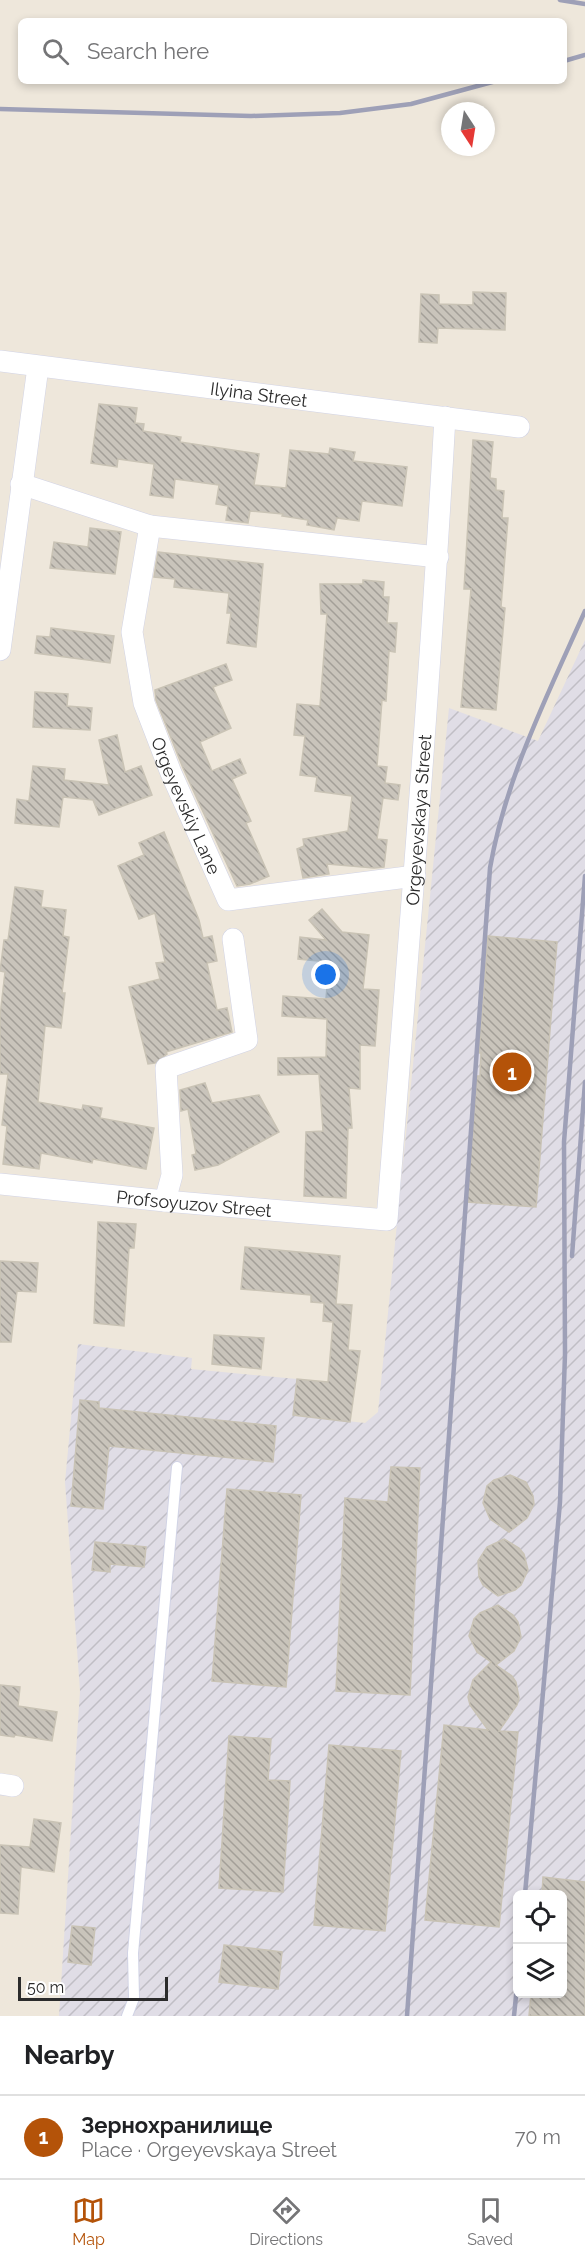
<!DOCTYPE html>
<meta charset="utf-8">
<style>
:root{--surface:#fff;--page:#f6f6f6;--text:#202124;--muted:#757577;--line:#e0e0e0;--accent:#b45309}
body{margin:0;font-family:Raleway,sans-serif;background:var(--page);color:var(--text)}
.controls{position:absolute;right:18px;bottom:18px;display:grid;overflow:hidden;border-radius:9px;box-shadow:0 3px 9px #0003}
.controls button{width:54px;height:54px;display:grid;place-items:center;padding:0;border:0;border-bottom:2px solid var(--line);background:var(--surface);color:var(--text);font:30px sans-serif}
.compass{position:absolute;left:441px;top:102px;width:54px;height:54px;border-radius:50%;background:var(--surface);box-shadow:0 3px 9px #0003;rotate:168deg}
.scale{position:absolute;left:18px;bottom:15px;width:150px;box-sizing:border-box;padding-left:6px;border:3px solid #2b2b2b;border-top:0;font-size:16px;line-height:21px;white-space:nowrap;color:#2b2b2b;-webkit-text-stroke:4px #fff;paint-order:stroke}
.you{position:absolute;left:326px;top:975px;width:21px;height:21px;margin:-15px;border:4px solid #fff;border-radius:50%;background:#1a73e8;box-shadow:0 0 0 9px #1a73e833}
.badge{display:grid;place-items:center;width:39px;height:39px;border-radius:50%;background:var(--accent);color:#fff;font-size:20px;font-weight:700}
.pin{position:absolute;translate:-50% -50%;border:3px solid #fff;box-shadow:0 2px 6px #0006}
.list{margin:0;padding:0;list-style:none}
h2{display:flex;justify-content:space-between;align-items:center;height:78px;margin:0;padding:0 24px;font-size:26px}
h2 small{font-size:20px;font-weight:400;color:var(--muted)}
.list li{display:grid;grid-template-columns:39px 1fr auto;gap:18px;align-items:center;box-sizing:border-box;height:84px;padding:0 24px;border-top:2px solid var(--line)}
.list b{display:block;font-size:22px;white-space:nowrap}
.list p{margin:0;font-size:20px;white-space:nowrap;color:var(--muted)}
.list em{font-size:20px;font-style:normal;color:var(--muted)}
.icon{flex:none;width:33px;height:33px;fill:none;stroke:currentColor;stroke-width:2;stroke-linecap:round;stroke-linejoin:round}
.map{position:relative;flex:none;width:585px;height:2016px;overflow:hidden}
.search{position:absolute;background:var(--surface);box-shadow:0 3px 9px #0003;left:18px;right:18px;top:18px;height:66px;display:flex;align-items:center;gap:15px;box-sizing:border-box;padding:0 21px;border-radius:9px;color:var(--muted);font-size:22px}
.sheet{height:162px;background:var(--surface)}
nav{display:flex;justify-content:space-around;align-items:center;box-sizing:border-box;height:84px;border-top:2px solid var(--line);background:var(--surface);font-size:16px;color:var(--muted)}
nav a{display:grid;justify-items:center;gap:3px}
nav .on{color:var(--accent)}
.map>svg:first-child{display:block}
</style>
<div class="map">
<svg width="585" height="2016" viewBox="0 0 585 2016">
<defs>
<pattern id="industrial-furrows" width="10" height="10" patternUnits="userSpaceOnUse" patternTransform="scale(1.5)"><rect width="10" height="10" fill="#e0dde6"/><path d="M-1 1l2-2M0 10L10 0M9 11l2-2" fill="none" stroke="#c0bec5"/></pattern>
<pattern id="building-back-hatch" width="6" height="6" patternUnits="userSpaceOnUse" patternTransform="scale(1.5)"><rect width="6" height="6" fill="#c9c4bb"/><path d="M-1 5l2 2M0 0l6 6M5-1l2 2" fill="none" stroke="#a39f98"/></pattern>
</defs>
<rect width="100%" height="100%" fill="#eee7db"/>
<path fill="url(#industrial-furrows)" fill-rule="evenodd" d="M585,640V2016H59L80,1691L65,1482L78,1344L192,1358L191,1369L297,1379L293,1415L365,1423L378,1412L449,708L538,741ZM518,1894H562V1994H518Z"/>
<g fill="url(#building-back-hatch)" stroke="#c9c3b5" stroke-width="1.5">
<path d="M473,292L506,293L505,330L438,328L437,343L419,342L421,294L439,295V304L473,305Z"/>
<path d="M99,404L137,408L135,423L144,424L143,431L181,437L180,442L259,454L254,485L286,488L290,450L329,454L330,448L355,452L353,461L407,467L402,506L362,501L359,521L337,518L334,530L307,525L308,520L282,516L283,514L250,511L248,523L226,520L228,506L216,504L219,485L175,479L173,498L150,495L154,464L118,459L117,467L91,463Z"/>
<path d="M473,440L493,442L490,478L496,479V490L504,491L502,518H508L501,607L505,608L496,710L461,707L471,589H464Z"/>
<path d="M90,528L121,532L115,574L50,568L54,542L88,547Z"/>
<path d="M158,552L263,564L256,647L227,643L231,613H227L229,593L174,587L175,579L154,577Z"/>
<path d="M363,580L384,582L383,597H389L387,623H397L395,652L389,651L386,701L382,700L377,766L387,767L385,783L400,785L398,800L383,798L377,839L387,840L384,867L374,868L327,864L329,874L303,878L297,849L304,846L303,839L348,831L352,796L315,791L317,777L300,775L305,736L294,735L297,704L320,706L327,614H321L320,584H363Z"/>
<path d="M51,628L114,636L110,663L35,653L37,636L50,637Z"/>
<path d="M226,664L232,680L213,687L231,728L200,742L212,771L240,759L246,773L232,779L251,821L246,823L269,876L250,884L237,886L183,768L156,700L155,690Z"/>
<path d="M35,692L68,694L67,706L92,708L90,730L33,727Z"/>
<path d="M117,735L125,772L141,766L152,795L99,815L93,800L63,797L59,827L15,823L17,799L29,801L33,766L65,769L64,780L109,785L99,740Z"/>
<path d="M164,832L199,920L203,938L212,936L217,961L207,963L217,1010L227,1008L232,1032L166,1052L167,1054L155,1063L148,1064L129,987L160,979L156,963L165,962L155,913L139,919L118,866L144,855L139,843Z"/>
<path d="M15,887L43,891L41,907L66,910L63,936L69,937L62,993H65L61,1028L45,1026L38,1102L82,1110L83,1105L102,1108L100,1118L154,1128L146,1169L93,1159L92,1163L41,1153L39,1169L3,1164L7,1126L2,1125L8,1074H0V1016L5,972L0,971L4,940H8Z"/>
<path d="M322,909L342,932L369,935L363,989L379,990L375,1046L360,1045V1089L349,1088L352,1128H348L346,1198L304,1196L306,1132L323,1131L319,1074L278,1075V1058L326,1057L327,1019L282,1016L283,996L326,999L329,962L298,959L300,937L326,940L309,920Z"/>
<path d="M488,936L557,942L536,1207L467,1202L477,1076H480L481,1053H479Z"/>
<path d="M205,1083L212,1103L259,1095L279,1132L218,1165L195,1170L192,1155L196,1154L188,1109L181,1111L180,1090Z"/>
<path d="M98,1222L136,1224L134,1248H129L124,1326L94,1323Z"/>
<path d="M245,1247L340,1256L336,1304L352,1305L348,1350L360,1351L350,1422L293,1415L297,1379L328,1382L333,1322L323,1321L324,1303L311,1302V1295L241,1289Z"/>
<path d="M0,1261L38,1263L36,1292L17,1291L11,1342H0Z"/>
<path d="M214,1335L264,1338L261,1369L212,1364Z"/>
<path d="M80,1400L99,1402V1408L276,1426L273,1462L109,1446L103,1509L71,1506Z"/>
<path d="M391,1467L420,1468L410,1695L336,1691L345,1498L388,1502Z"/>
<path d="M510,1475L526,1482L533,1496L534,1504L527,1518L509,1532L490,1519L483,1503L487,1486L494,1480Z"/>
<path d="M227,1489L301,1495L286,1687L212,1681Z"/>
<path d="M504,1539L519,1548L524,1554L528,1570L521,1585L515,1590L498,1596L483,1585L479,1577L478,1561L487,1547Z"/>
<path d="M95,1542L146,1547L144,1567L110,1564V1572L92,1570Z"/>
<path d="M498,1605L513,1615L518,1622L521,1637L514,1651L496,1665L512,1676L516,1682L519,1698L517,1705L499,1731L518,1732L499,1927L425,1920L444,1725L488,1730L470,1705L468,1697L473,1680L491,1662L477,1652L469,1636L474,1619L480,1613Z"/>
<path d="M0,1685L20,1687L18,1706L57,1712L52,1741L15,1735L14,1737L0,1735Z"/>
<path d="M229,1736L271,1739L268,1780L290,1781L283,1892L219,1888Z"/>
<path d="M329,1745L401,1751L385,1931L314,1925Z"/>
<path d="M34,1819L61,1823L54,1872L21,1867L18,1914L0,1913V1845L30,1847Z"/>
<path d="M543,1877L585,1882V2016H529L531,1994H562V1894H542Z"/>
<path d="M72,1926L95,1928L91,1965L68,1962Z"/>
<path d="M224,1945L282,1952L278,1989L219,1982Z"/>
</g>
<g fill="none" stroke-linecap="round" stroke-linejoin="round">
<g stroke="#d1d3e5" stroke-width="12">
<path id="lane" d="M127,2016L134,1998L133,1953L177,1467"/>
</g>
<g stroke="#d1d3e5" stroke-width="22">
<g id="street">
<path id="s1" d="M0,361L519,427"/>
<path id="s2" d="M21,484L150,526L132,632L144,703L171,773L228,900L415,876"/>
<path d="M150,526L438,557"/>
<path d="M0,650L38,367"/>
<path id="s3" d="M0,1184L165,1201L387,1220C408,953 430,685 445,417"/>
<path d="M165,1201L172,1175L166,1068L247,1040L233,939"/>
<path d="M0,1784L13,1786"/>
</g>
</g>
<use href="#lane" stroke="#fff" stroke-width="10"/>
<use href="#street" stroke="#fff" stroke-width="21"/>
<g stroke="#9ea0b7" stroke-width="4.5">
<path d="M560,0L585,4"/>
<path d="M564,61L585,55"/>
<path d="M0,109L251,116L340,113L411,104L496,81"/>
<path d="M572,1256L585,1082"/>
<path d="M525,1894L560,1502L565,1354L564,1142L585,876"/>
<path d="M407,2016L490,868C506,777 547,696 585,611"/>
<path d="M514,2016L518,1976"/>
</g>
</g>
<g text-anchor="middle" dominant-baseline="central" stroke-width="4.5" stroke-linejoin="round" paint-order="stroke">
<g font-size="18" fill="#2b2b2b" stroke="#fff">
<text stroke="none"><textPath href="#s1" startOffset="261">Ilyina Street</textPath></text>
<text stroke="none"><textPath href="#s2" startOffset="426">Orgeyevskiy Lane</textPath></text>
<text stroke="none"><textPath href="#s3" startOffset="790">Orgeyevskaya Street</textPath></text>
<text stroke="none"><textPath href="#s3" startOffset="195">Profsoyuzov Street</textPath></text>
</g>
</g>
</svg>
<div class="controls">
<button><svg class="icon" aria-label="locate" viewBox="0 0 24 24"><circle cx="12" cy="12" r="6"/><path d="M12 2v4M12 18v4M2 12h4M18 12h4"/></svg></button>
<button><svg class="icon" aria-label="layers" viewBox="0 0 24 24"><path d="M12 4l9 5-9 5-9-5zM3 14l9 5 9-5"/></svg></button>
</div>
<svg class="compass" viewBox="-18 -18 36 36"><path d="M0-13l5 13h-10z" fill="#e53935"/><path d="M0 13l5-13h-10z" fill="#757577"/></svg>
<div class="scale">50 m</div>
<div class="you"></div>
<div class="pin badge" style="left:512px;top:1072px">1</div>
<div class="search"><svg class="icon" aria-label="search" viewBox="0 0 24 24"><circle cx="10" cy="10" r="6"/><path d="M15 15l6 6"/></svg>Search here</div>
</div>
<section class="sheet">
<h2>Nearby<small></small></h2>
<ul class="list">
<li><span class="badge">1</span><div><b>Зернохранилище</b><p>Place · Orgeyevskaya Street</p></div><em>70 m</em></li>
</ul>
</section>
<nav>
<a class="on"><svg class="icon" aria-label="map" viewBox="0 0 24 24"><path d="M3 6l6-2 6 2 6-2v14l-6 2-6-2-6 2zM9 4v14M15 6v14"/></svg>Map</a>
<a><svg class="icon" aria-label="directions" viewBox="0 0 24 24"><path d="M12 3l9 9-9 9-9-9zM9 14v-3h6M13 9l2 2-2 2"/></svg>Directions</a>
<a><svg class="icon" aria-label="saved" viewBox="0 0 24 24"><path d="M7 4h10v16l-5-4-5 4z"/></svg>Saved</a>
</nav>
